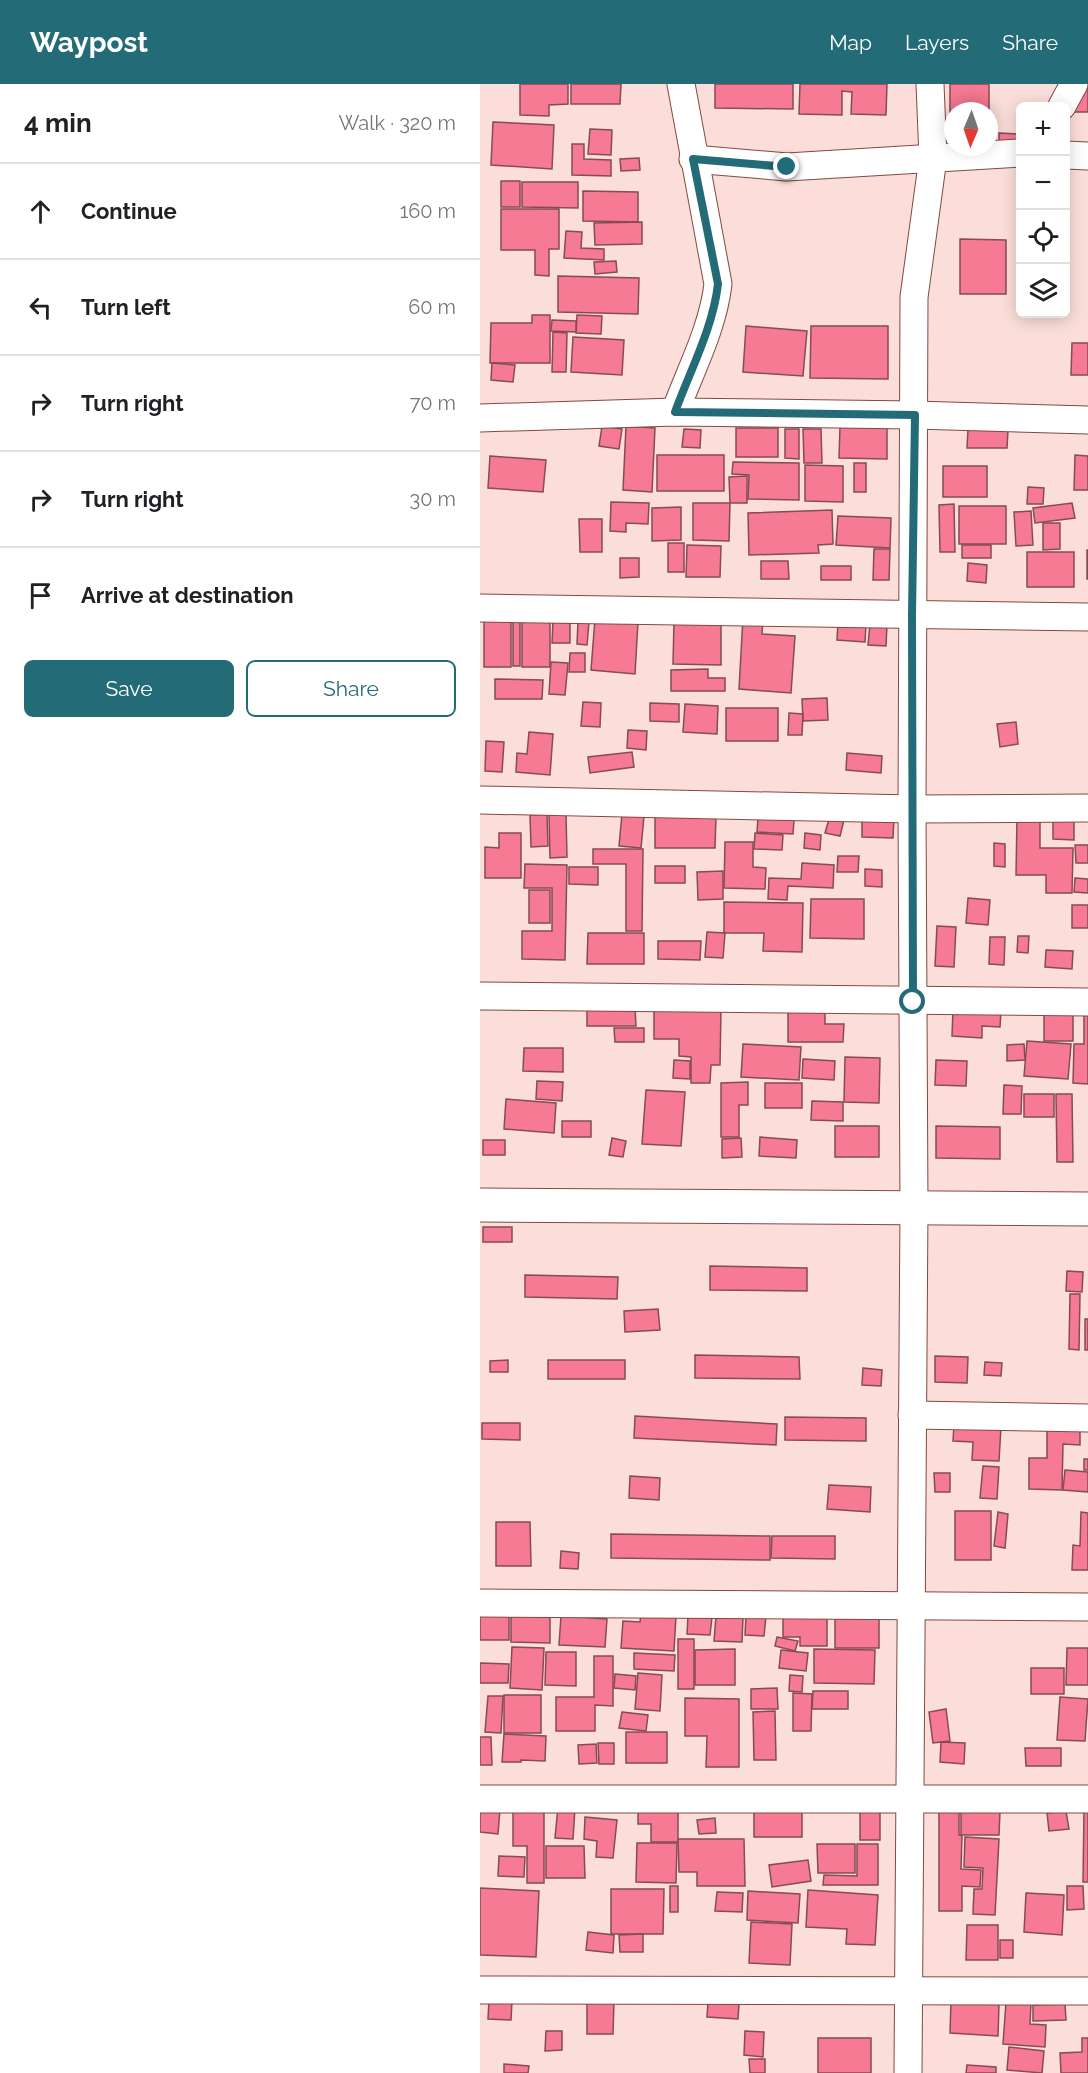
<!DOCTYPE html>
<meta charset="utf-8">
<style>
:root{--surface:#fff;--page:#f6f6f6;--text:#202124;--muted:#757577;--line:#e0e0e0;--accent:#236c77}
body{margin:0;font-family:Raleway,sans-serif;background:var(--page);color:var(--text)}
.controls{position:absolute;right:18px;top:18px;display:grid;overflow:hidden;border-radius:9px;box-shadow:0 3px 15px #0003}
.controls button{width:54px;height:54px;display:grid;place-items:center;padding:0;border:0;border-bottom:2px solid var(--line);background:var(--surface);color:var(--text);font:30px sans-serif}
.compass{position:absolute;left:464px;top:18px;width:54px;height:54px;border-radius:50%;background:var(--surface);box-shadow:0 3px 15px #0003;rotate:182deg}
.stop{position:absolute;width:18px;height:18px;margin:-14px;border:4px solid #236c77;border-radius:50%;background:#fff}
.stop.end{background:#236c77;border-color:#fff;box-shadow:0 2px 6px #0008}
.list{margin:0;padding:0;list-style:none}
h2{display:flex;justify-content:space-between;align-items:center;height:78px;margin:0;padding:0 24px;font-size:26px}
h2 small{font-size:20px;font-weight:400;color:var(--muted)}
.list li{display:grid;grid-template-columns:39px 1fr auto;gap:18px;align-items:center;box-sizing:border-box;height:96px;padding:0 24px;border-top:2px solid var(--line)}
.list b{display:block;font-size:22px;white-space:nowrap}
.list em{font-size:20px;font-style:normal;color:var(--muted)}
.actions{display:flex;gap:12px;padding:18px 24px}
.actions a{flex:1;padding:14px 0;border:2px solid var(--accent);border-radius:9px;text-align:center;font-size:21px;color:var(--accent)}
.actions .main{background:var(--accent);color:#fff}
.icon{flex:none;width:33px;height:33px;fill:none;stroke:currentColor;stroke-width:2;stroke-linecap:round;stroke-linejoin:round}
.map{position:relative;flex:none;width:608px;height:1989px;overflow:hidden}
header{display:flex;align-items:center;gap:36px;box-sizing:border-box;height:84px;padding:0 30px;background:var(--accent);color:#fff}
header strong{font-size:28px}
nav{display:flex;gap:33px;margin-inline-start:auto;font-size:21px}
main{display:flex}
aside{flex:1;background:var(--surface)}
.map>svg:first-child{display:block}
</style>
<header>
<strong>Waypost</strong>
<nav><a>Map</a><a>Layers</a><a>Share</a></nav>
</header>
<main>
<aside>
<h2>4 min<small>Walk · 320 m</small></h2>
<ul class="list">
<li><svg class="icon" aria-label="ahead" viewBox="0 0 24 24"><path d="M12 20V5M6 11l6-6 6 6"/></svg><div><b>Continue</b></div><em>160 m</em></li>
<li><svg class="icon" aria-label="left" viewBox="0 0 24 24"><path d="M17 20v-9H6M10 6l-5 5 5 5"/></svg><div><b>Turn left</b></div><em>60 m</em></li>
<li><svg class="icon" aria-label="right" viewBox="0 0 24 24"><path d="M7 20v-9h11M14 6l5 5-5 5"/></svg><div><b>Turn right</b></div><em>70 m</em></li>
<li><svg class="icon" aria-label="right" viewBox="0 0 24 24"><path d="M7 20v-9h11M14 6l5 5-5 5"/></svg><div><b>Turn right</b></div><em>30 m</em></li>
<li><svg class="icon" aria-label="arrive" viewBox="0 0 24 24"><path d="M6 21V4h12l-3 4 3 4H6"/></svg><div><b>Arrive at destination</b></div></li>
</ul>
<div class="actions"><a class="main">Save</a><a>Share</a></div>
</aside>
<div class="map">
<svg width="608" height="1989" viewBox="0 0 608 1989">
<rect width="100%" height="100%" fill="#fbded9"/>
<g fill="#f77a94" stroke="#864b56" stroke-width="1.5">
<path d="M40,0H88V20L69,21V32L40,31Z"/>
<path d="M91,0H141L140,20H91Z"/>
<path d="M235,0H313V25L235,24Z"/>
<path d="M320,0H407L406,31L371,30L372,8L362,7V31L319,30Z"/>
<path d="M470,0H509V27H473V31H470Z"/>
<rect x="589" y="0" width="19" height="28"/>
<path d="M13,38L74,41L72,85L11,81Z"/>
<path d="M110,45L132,46L131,71L108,70Z"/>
<path d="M519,49L538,50L537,71L519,70Z"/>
<path d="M92,60H104V75L131,76V92L92,91Z"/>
<path d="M159,74L160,86L141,87L140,75Z"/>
<rect x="21" y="97" width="19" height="26"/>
<path d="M42,98H98V124L42,123Z"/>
<path d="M103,107L158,108V138L103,137Z"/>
<path d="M21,125H79V165H69V192L55,191V166H21Z"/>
<path d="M162,138V160L115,161L114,139Z"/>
<path d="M86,147L102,148L101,164L124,165V176L84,174Z"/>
<path d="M480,155L526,156V210H480Z"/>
<path d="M136,177L137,188L115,190L114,178Z"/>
<path d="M78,192L159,194L158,230L78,228Z"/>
<path d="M52,231H70V279H10L11,239H52Z"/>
<path d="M97,231L122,232L121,250L96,249Z"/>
<path d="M72,236L96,237V248L71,247Z"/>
<path d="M266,242L327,247L323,292L263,288Z"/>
<path d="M331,242H408V295L330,294Z"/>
<path d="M73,248L87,249L86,288H72Z"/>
<path d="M93,253L144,256L142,291L91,288Z"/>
<path d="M592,259H608V291H591Z"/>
<path d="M12,279L35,281L33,298L11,296Z"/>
<path d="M122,342L142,345L139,365L119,362Z"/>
<path d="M146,342L175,344L172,408L143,406Z"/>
<path d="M360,343L407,344V375L359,374Z"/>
<rect x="256" y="344" width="42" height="29"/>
<path d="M204,345L221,346L220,364L202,363Z"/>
<path d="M305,345H319V375L305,374Z"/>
<path d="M323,345H341L342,379H324Z"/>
<path d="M488,345L528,346L527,364H487Z"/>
<rect x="177" y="371" width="67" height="36"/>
<path d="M595,371L608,372V406H594Z"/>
<path d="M10,372L66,376L63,408L8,404Z"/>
<path d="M253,378L319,379V416L268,415L269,391L252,390Z"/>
<rect x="374" y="379" width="12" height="29"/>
<path d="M325,381L363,382V418L325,417Z"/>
<rect x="463" y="382" width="44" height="31"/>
<path d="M267,392V419H250L249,393Z"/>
<path d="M548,403L564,404L563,420H547Z"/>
<path d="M131,418L169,419L168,440L146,439V448L130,447Z"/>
<path d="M213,419H250L249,457L213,456Z"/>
<path d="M592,419L595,434L555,439L553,424Z"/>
<path d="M474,420L475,468H460L459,421Z"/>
<rect x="479" y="422" width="47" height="38"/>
<path d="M201,423V456L172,457V424Z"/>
<path d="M352,426L353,460L338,461L339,469L269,471L268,429Z"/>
<path d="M551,427L553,461L536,462L534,428Z"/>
<path d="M358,432L411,434L410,464L356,461Z"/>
<path d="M99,435H122V468H100Z"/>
<path d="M563,439H580V465L563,466Z"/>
<rect x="188" y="459" width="16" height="29"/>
<path d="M207,461L241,462L240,493H206Z"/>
<rect x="482" y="461" width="29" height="13"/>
<path d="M394,465H410L409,496H393Z"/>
<rect x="607" y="466" width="1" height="29"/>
<rect x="547" y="468" width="47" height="35"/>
<path d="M140,474H159V493L140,494Z"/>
<path d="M281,477H308L309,495H281Z"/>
<path d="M488,479L507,481L506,499L487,497Z"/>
<rect x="341" y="482" width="30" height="14"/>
<rect x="4" y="533" width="27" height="50"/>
<path d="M263,533L283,535L282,550L315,552L311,609L259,605Z"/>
<rect x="42" y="535" width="28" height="48"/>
<path d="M115,535L158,538L155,590L111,586Z"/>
<path d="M73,536H90V559H72Z"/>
<path d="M98,537L109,538L107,561L97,560Z"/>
<path d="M194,537L241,538V581L193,580Z"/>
<rect x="33" y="538" width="7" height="44"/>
<path d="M358,538L386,540L385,558L357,556Z"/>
<path d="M390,540L407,541L406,562L388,561Z"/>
<path d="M90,569H105V588H89Z"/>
<path d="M71,578L88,579L85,611L69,610Z"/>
<path d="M228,585V594H245V607H191V586Z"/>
<path d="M15,595L63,596L62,615H15Z"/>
<path d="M347,614L348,636L323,637L322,615Z"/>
<path d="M103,618L121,619L120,643L101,642Z"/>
<path d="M170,619L199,620V638L170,637Z"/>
<path d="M205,620L238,622L237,650L203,648Z"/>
<rect x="246" y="624" width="52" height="33"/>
<path d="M309,629L323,630L322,651H308Z"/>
<path d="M536,638L538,660L520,663L517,640Z"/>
<path d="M148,646L167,647L166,666L147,664Z"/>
<path d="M49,648L73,650L70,691L36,688L37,669L47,670Z"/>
<path d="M6,657L24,658L22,688L5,687Z"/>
<path d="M152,668L154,683L110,689L108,673Z"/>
<path d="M367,669L402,672L401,689L366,686Z"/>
<path d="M279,719L315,722L313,750L277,748Z"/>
<path d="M86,729L87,773L70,774L69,730Z"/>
<path d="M67,730L68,762L51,763L50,731Z"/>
<path d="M142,730L164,732L161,764L139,762Z"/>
<path d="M175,732H236L235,764H175Z"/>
<path d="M350,732L364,736L360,752L345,749Z"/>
<path d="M382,732L414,733L413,754L382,753Z"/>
<path d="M573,732H594V756L573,755Z"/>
<path d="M537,734H560V764H593L592,809H566V791H536Z"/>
<path d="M19,749H41V794H5V763L19,764Z"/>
<path d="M275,749L303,751L302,766L274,765Z"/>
<path d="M325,749L341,751L340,766L324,764Z"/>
<path d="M245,758H273V783L286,784L285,805L244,804Z"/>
<path d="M514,759L525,760V783L514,782Z"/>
<path d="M595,761H608V779H596Z"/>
<path d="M113,765H163L162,847H146V780H113Z"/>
<path d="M358,772H379L378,788H357Z"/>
<path d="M322,779L354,781L353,804L308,802L307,816L288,815L289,794L321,795Z"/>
<path d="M45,780L87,781L85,876L42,875V847H72V804H44Z"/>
<rect x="175" y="782" width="30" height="17"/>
<path d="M89,783H118V801L89,800Z"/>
<path d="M385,785L402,786V803L385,802Z"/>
<path d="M243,787V815L218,816L217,788Z"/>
<path d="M595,794L608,795V809L594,808Z"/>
<rect x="49" y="806" width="21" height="33"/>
<path d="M488,814L510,816L508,841L486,839Z"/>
<path d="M331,815H384V855L330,854Z"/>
<path d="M244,818L323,819L322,868L283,867L284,849H244Z"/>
<rect x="592" y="821" width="16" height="23"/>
<path d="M457,842L476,843L474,883L455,882Z"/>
<path d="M227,848L245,849L243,874L225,873Z"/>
<path d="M108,849H164V880H107Z"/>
<path d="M538,852H549L548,869L537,868Z"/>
<path d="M510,853H525L524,881L509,880Z"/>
<path d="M178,857H221L220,876L178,875Z"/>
<path d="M566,866L593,867L592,885L565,883Z"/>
<path d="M107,923H155L156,942H107Z"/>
<path d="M174,924H241L240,981H231L230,999H211V973L199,972V955H174Z"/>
<path d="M473,925L521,927L520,943L502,942V954L472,952Z"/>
<path d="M308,926H345V940H364L363,958H308Z"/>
<rect x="564" y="927" width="29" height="30"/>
<path d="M604,927H608V1000L593,999L594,960H604Z"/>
<path d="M134,944H164V958H135Z"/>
<path d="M547,957L591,960L588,995L544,992Z"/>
<path d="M263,960L321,963L319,996L261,993Z"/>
<path d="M544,960L545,976L527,977V961Z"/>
<path d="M44,964H83V988L43,987Z"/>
<path d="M365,973L400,974L399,1019L364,1018Z"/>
<path d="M323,975L355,977L354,996L322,994Z"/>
<path d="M194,976L210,977V995L193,994Z"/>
<path d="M456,976L487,977L486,1002L455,1001Z"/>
<path d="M57,997L83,998L82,1017L56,1015Z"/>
<path d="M268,998V1021H259V1053H241V999Z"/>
<rect x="285" y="999" width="37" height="25"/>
<path d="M524,1001L542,1002L541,1030H523Z"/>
<path d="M166,1006L205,1008L201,1062L162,1060Z"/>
<rect x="544" y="1010" width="30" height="23"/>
<path d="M576,1010H592L593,1078H577Z"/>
<path d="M26,1015L76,1019L74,1049L24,1045Z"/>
<path d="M332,1017L363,1018V1037L331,1036Z"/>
<rect x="82" y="1037" width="29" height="16"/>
<rect x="355" y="1042" width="44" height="31"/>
<path d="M456,1042L520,1043V1075L456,1074Z"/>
<path d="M280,1053L317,1056L316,1074L279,1072Z"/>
<path d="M132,1054L146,1057L143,1073L129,1071Z"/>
<path d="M261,1054L262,1073L242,1074V1055Z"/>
<rect x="3" y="1056" width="22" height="15"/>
<rect x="3" y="1143" width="29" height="15"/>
<path d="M230,1182L327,1184V1207L230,1206Z"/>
<path d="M587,1187L603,1188L602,1208L586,1207Z"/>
<path d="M45,1191L138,1193L137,1215L45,1213Z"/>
<path d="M590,1210H600L599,1266L589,1265Z"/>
<path d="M178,1225L180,1246L145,1248L144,1227Z"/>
<rect x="605" y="1235" width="3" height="31"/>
<path d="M215,1271L319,1273L320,1295L215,1294Z"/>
<path d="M455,1272L488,1273L487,1299L455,1298Z"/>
<path d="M28,1276V1288H10V1277Z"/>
<rect x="68" y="1276" width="77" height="19"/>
<path d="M505,1278L522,1279L521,1292L504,1291Z"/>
<path d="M383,1284L402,1286L401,1302L382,1301Z"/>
<path d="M155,1332L297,1340L296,1361L154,1354Z"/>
<path d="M305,1333L386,1334V1357L305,1356Z"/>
<path d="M2,1339H40V1356L2,1355Z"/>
<path d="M474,1340L521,1343L519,1377L492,1376L493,1358L473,1357Z"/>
<path d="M567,1342H600V1361L583,1360L582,1406L549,1405V1374H567Z"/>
<rect x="604" y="1375" width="4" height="11"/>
<path d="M503,1382L519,1383L517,1415L500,1414Z"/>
<path d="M585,1386L608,1388V1408L583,1406Z"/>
<path d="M454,1389H470V1408H455Z"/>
<path d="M150,1392L180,1394L179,1416L149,1414Z"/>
<path d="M349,1401L391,1403L390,1428L347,1425Z"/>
<rect x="475" y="1427" width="36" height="49"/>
<path d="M518,1428L528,1430L525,1464L514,1462Z"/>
<path d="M601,1428L608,1429V1486H592L593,1461L600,1462Z"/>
<path d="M16,1438H50L51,1482H16Z"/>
<path d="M131,1450L290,1452V1476L131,1474Z"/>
<path d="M292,1452H355V1475L291,1474Z"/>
<path d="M81,1467L99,1469L98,1485L80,1484Z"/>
<path d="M0,1527L29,1528V1556H0Z"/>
<path d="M161,1530L196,1532L194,1567L141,1564L143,1537L160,1538Z"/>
<path d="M31,1531H70V1559L31,1558Z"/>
<path d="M266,1531L286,1532L284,1552L265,1551Z"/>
<path d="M81,1532L127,1535L125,1563L79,1561Z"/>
<path d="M208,1532L232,1533L230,1551L207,1550Z"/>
<path d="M236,1532L263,1533L262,1558L234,1557Z"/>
<path d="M303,1533H347V1562H320V1553H303Z"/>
<rect x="355" y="1534" width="44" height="30"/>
<path d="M297,1553L318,1557L315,1567L295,1562Z"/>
<rect x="198" y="1555" width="16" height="50"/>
<path d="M32,1563L64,1564L62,1606L30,1604Z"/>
<path d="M587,1564H608V1601H586Z"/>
<path d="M255,1565V1601H215V1566Z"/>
<path d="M334,1565L395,1566L394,1600L334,1599Z"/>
<path d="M301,1566L328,1569L326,1587L299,1584Z"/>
<path d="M66,1568H96V1602L65,1601Z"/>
<path d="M154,1569L195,1571L194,1587L154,1585Z"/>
<path d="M114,1572H133V1622L115,1621V1647H76V1613H114Z"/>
<path d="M0,1579L29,1580L28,1599H0Z"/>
<rect x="551" y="1584" width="33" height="26"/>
<path d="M158,1589L182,1591L180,1627L155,1625Z"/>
<path d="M135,1590L156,1592L155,1606L134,1604Z"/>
<path d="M310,1591L323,1592L322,1608L309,1607Z"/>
<path d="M297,1604L298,1625H271V1605Z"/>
<path d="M333,1607H368V1625H332Z"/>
<path d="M313,1609L332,1610L331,1647H313Z"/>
<rect x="24" y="1611" width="37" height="38"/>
<path d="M8,1612H23L21,1649L5,1648Z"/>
<path d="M580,1613L608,1615L605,1657L577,1656Z"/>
<path d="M205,1614L259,1615V1683H226L227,1652H205Z"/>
<path d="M466,1625L470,1657L453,1659L449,1628Z"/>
<path d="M295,1627L296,1676H274L273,1628Z"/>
<path d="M142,1628L168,1631L166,1647L139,1644Z"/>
<rect x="146" y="1648" width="41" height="31"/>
<path d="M24,1650L66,1652L65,1677L41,1676V1678H22Z"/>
<path d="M0,1653H11L12,1681H0Z"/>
<path d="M461,1658L485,1659L484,1680L460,1678Z"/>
<path d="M118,1659H134V1680H119Z"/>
<path d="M116,1660L117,1679L99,1680L98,1661Z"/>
<path d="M545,1664H581V1682H546Z"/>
<path d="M64,1722V1799H47V1762H33V1723Z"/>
<path d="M0,1723L20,1725L18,1750L0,1748Z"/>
<path d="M78,1723L95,1724L93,1755L75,1754Z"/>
<path d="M158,1724L198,1725V1758H171V1740H158Z"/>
<rect x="274" y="1726" width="48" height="27"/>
<rect x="380" y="1726" width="20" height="30"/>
<path d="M604,1726H608V1798H603Z"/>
<path d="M459,1727H479V1751H482L481,1785L501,1786L500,1803L482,1802V1827H459Z"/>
<path d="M481,1727L520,1728L519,1751H481Z"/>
<path d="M586,1727L589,1745L569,1747L567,1729Z"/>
<path d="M105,1733L137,1736L133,1774L116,1773L117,1757L104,1755Z"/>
<path d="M235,1734L236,1749L219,1750L217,1736Z"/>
<path d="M485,1753L519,1755L515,1831L493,1830L494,1805H502L503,1784L484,1783Z"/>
<path d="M198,1755H264L265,1802H217V1788H199Z"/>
<path d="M157,1759H197L196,1799L156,1798Z"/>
<path d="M337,1760H375V1789H338Z"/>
<path d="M377,1760H398V1801H343L344,1791L377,1792Z"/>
<path d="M66,1762H104L105,1794H66Z"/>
<path d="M19,1772L45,1773L44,1793L18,1792Z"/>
<path d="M328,1776L331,1797L292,1803L289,1781Z"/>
<rect x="190" y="1802" width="8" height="26"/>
<path d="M587,1802H603L604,1825L587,1826Z"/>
<path d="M0,1804L59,1807L56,1873L0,1871Z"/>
<path d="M131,1805H184L183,1850H131Z"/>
<path d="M328,1806L398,1811L395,1861L366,1860L367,1845L326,1843Z"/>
<path d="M268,1807L320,1810L318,1839L267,1836Z"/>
<path d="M237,1808L263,1809L262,1828L235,1827Z"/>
<path d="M546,1809L584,1811L582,1851L544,1848Z"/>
<path d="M271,1838L312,1840L310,1881L269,1879Z"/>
<path d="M487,1841H518V1876H486Z"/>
<path d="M108,1848L134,1851L133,1869L106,1866Z"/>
<path d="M163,1850V1868H140L139,1851Z"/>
<rect x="520" y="1856" width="13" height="18"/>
<path d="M9,1916L32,1917L31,1936L8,1935Z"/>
<path d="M107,1917H134L133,1950H107Z"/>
<path d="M471,1917L519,1920L518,1952L470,1949Z"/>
<path d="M228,1918L259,1920L258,1935L227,1933Z"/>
<path d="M526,1918L551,1919L550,1940L566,1941L565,1963L523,1960Z"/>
<path d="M585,1920L586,1936L553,1937V1921Z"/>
<path d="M66,1947H82V1966L65,1967Z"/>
<path d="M265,1947L284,1948L283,1973L264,1971Z"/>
<rect x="338" y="1954" width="53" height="35"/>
<path d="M602,1954H608V1989H581L580,1969L602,1968Z"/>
<path d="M529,1963L564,1967L562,1989L527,1986Z"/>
<path d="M269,1975H285V1989H270Z"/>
<path d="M24,1980L49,1982L48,1989H24Z"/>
<path d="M487,1981L516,1983V1989H486Z"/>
</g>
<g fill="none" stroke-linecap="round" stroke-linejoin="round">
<g stroke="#834941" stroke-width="29">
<g id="minor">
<path d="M582,22L594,0"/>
<path d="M586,71L608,72"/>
<path d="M213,75L307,83L540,69"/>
<path d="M195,328C210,287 233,244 238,200L201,0"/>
<path d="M0,334L195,328L434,331L608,336"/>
<path d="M0,524L608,533"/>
<path d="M0,716L432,725L608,724"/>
<path d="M0,912L608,918"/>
<path d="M432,1331L608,1334"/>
<path d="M0,1519L608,1523"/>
<path d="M0,1715H608"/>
<path d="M0,1906L608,1907"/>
<path d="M428,1989L434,1124L432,725L434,213L453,74L450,0"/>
</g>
</g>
<g stroke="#834941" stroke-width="35">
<path id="tertiary" d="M0,1121L608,1125"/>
</g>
<use href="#minor" stroke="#fff" stroke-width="27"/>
<use href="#tertiary" stroke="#fff" stroke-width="33"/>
</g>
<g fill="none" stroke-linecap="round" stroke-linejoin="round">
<path stroke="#236c77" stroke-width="8" d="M307,83L213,75L238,200C233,244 210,287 195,328L435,331L432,531L433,918"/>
</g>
</svg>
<div class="controls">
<button>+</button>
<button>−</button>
<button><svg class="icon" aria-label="locate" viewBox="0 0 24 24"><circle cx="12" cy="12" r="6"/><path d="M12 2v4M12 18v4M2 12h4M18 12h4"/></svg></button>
<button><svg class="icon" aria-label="layers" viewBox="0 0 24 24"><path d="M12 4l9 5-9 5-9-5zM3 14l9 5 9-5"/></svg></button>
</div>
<svg class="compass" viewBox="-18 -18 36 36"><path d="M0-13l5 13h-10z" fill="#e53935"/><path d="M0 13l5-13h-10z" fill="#757577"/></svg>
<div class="stop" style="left:433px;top:918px"></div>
<div class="stop end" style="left:307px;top:83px"></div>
</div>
</main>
